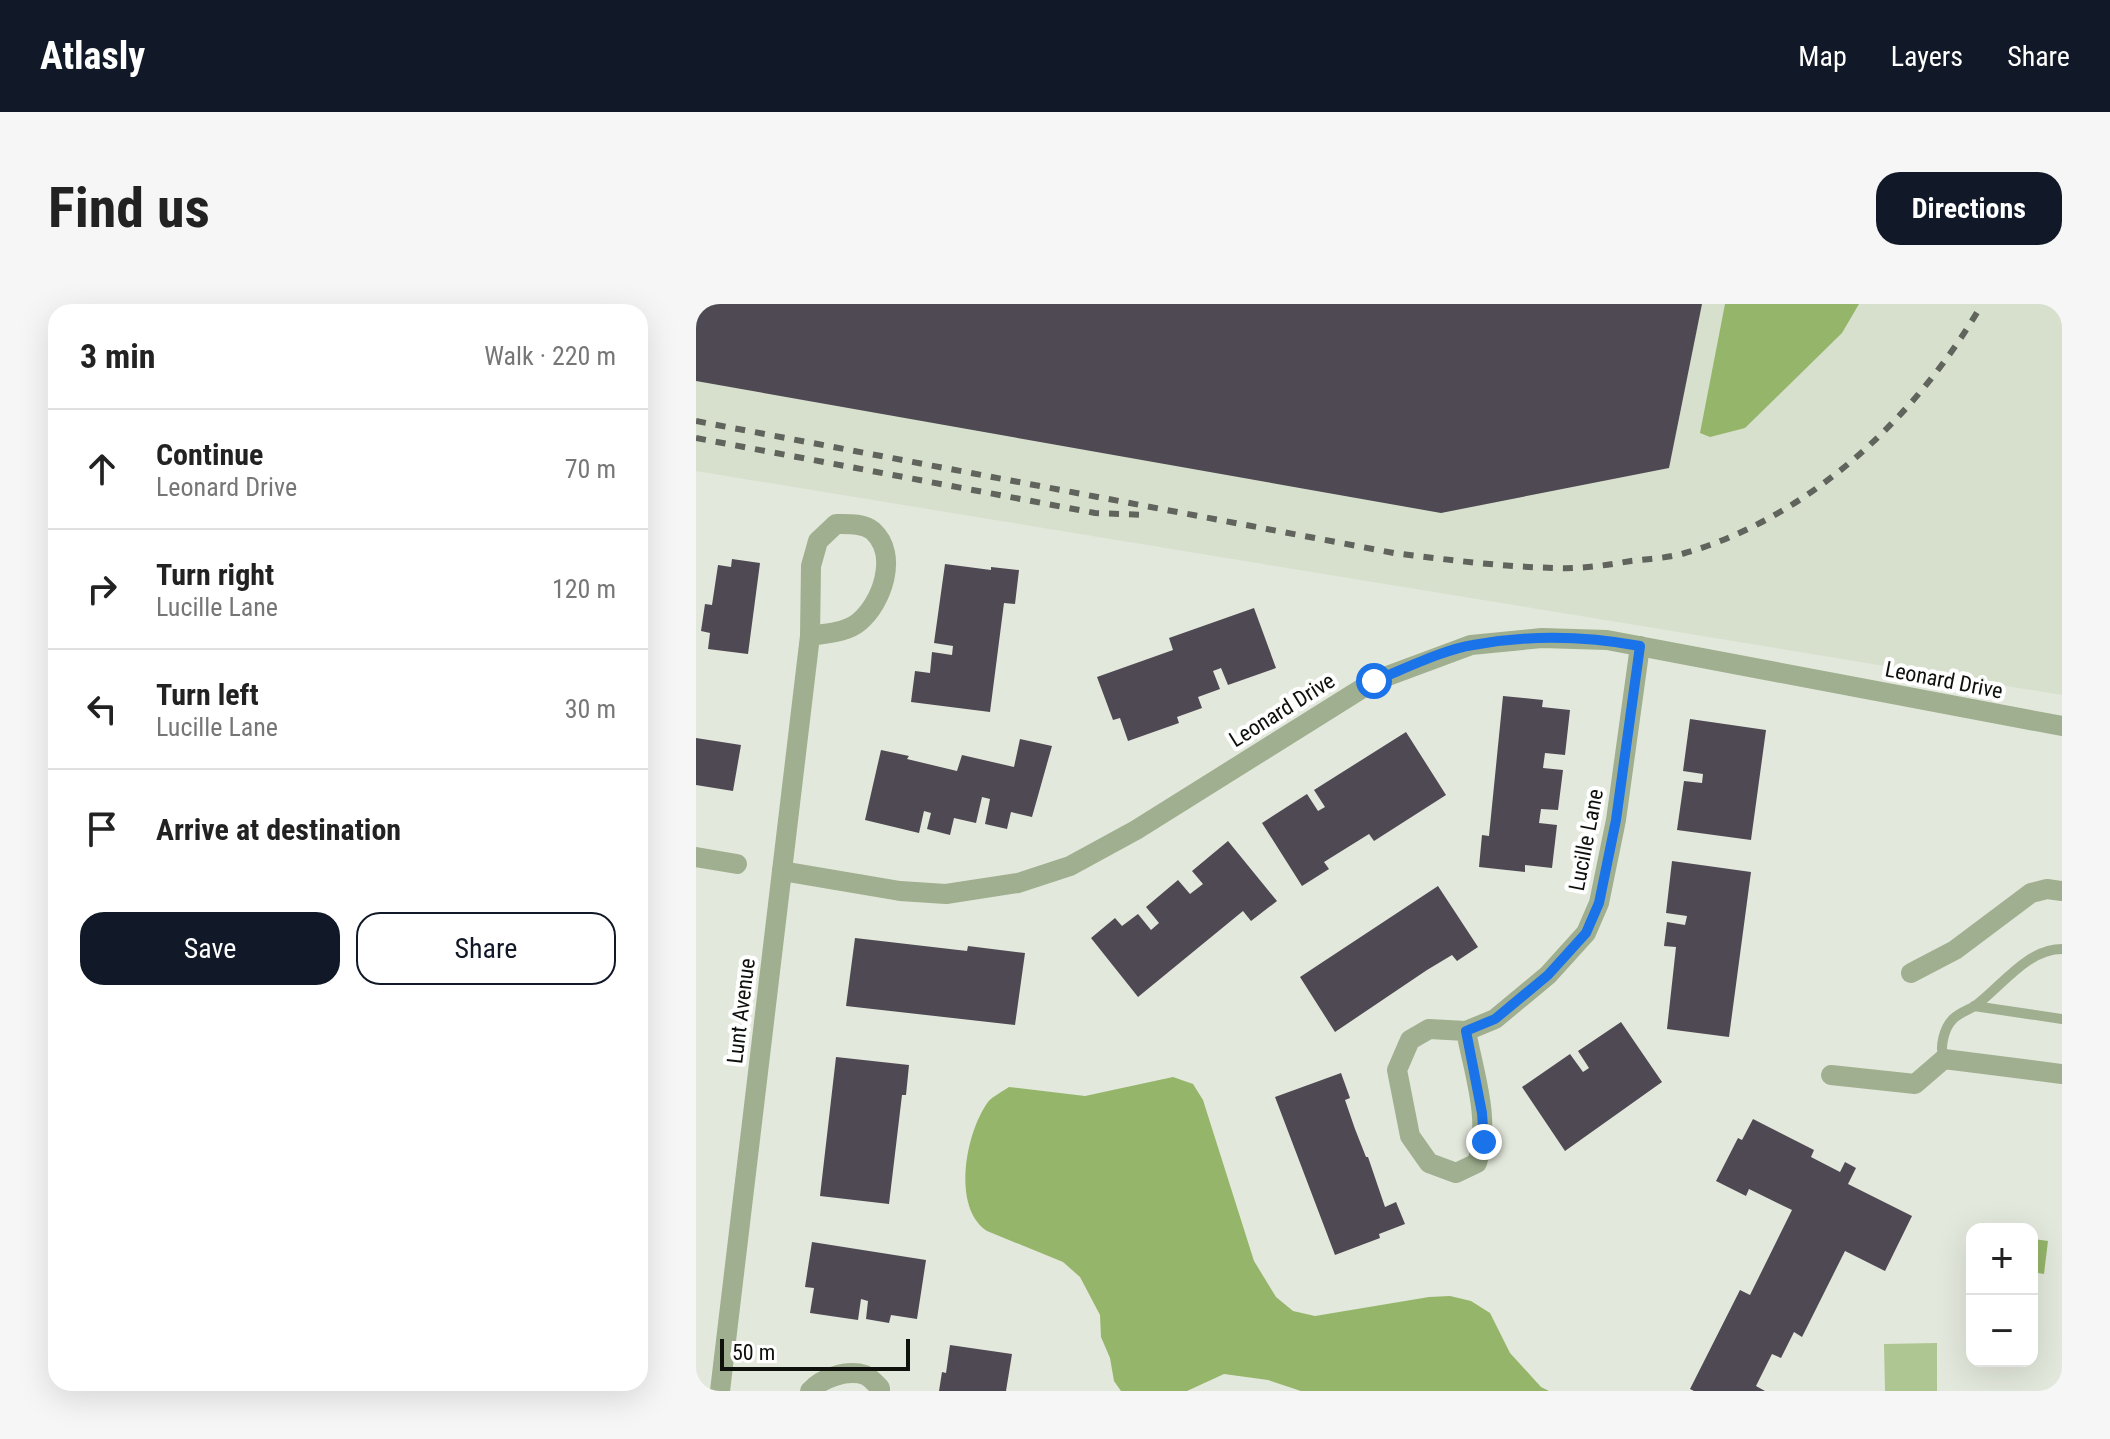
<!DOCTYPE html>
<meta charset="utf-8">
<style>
:root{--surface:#fff;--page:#f6f6f6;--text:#222;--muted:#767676;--line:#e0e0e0;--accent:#111827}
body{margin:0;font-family:"Roboto Condensed",sans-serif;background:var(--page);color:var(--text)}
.controls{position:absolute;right:24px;bottom:24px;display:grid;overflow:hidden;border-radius:16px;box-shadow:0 8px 32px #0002}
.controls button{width:72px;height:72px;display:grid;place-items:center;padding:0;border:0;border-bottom:2px solid var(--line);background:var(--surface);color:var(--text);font:40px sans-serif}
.scale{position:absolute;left:24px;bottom:20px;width:190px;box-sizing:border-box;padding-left:8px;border:4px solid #0f110d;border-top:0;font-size:22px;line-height:28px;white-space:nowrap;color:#0f110d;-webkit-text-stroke:6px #fff;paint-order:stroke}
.stop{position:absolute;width:24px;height:24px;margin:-18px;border:6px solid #1a73e8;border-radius:50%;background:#fff}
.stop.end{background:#1a73e8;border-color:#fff;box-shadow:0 2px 8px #0008}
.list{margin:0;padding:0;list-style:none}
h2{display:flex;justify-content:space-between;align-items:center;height:104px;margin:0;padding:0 32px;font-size:34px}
h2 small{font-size:26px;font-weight:400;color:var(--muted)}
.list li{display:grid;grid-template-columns:52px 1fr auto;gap:24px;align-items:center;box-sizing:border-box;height:120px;padding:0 32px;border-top:2px solid var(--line)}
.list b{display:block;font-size:30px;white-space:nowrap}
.list p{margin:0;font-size:26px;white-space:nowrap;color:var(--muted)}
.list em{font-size:26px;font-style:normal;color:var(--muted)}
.actions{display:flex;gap:16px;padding:24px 32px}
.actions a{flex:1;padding:18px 0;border:2px solid var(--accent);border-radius:24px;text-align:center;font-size:28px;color:var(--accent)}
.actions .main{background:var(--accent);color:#fff}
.icon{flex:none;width:44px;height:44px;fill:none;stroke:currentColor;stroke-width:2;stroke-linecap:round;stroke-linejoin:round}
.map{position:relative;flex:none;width:1366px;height:1087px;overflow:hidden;border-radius:24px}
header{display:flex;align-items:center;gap:48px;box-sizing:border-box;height:112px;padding:0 40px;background:var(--accent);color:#fff}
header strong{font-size:38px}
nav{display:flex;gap:44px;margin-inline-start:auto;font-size:28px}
.intro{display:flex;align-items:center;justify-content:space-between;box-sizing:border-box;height:192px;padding:0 48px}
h1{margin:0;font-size:56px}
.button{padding:20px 36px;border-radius:24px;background:var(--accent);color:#fff;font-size:28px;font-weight:700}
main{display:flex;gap:48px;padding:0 48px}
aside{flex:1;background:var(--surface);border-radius:24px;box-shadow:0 8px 32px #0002}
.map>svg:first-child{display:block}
</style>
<header>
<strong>Atlasly</strong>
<nav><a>Map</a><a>Layers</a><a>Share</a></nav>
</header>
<div class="intro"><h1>Find us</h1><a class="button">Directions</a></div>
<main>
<aside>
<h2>3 min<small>Walk · 220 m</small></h2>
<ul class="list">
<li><svg class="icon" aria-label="ahead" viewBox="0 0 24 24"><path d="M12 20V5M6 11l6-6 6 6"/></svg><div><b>Continue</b><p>Leonard Drive</p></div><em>70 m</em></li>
<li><svg class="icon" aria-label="right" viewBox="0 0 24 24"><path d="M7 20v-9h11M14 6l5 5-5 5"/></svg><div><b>Turn right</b><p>Lucille Lane</p></div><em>120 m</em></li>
<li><svg class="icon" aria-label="left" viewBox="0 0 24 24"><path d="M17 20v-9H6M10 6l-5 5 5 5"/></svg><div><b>Turn left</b><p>Lucille Lane</p></div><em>30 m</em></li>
<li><svg class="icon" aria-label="arrive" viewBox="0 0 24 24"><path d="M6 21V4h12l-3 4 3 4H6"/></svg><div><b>Arrive at destination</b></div></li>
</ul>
<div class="actions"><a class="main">Save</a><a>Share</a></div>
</aside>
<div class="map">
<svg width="1366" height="1087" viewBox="0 0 1366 1087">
<rect width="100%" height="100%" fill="#e3e8dc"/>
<path fill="#d7e0cd" d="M0,0H1366V391L0,167Z"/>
<path fill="#aec691" d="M1241,1039V1087H1189L1188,1040Z"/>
<g fill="#95b56a">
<path d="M1029,0H1163L1146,29L1049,124L1014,133L1004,129Z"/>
<path d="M477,773L497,780L507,796L558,957L580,993L597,1007L619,1012L733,993L754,992L775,997L794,1009L814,1049L845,1083L853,1087H605L572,1076L528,1070L491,1087H425L418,1077L414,1054L405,1033L404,1011L384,973L367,958L291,927C255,903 270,828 292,798C297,792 306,788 313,783L389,792Z"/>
<path d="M1338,935L1352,937L1348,970L1336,968Z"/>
</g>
<g fill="#4f4953">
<path d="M0,0H1006L973,164L745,209L0,77Z"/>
<path d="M36,255L64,259L52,350L12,345L14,329L5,327L9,300L16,301L22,261L35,263Z"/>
<path d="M249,260L295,266V263L323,266L319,300L308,299L294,408L215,398L219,367L234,369L236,348L256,351L257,342L238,339Z"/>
<path d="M558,304L580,364L532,381L525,364L517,367L524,385L502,393L506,404L481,413L483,419L432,437L424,414L417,416L401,373L477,346L473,334Z"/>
<path d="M807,392L847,396L846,403L874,406L869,451L849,449L847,464L867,466L862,506L845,505L843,519L861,521L856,564L829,561V568L783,563L786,531L793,532Z"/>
<path d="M994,415L1070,426L1055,536L981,526L988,477L1006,479L1007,470L987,467Z"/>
<path d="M710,428L750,491L678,537L673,530L628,558L633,565L606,582L566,519L611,490L622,507L629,503L618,486Z"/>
<path d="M0,434L45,441L37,487L0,481Z"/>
<path d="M324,435L356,442L336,513L315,508L311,525L289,520L294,495L286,493L280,519L258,514L254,531L231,525L235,509L228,507L223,529L169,516L185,446L213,452L211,455L261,467L266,451L318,463Z"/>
<path d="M532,537L581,597L555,617L547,607L442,693L395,634L419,614L426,622L442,610L455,626L463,619L450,603L482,576L494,590L507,580L496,567Z"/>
<path d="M976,557L1055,568L1033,733L971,725L980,643L968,642L971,618L989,621L991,612L970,609Z"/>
<path d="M742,582L782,643L761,657L756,651L731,666L639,728L604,673Z"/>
<path d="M159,634L271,647L272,642L329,649L319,721L150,702Z"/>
<path d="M925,718L966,778L869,847L826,783L874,750L887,768L893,764L882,747Z"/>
<path d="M140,753L213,761L210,791H206L193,900L124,892Z"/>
<path d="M645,769L654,794L649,796L659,825L670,853H672L689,903L700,898L709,920L683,930L684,934L639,951L579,793Z"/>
<path d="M1057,815L1118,846L1115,853L1144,868L1149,858L1160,864L1152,880L1216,912L1189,967L1149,947L1106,1033L1098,1028L1085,1054L1076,1050L1060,1082L1069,1087H998L994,1085L1044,986L1054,991L1096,906L1053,885L1050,892L1020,877L1042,834L1046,836Z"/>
<path d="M116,938L230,956L221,1015L195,1011L193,1019L170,1015L172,997L165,995L162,1016L114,1009L118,984L109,983Z"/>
<path d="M254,1041L316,1050L310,1087H243L246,1068L250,1069Z"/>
</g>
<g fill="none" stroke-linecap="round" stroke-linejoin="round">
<g stroke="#a0af8f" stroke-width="10">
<path d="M1278,702L1366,715"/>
<path d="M1248,755C1243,744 1248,724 1257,715C1263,709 1272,706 1279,702C1306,682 1331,645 1366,645"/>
</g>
<g stroke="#a0af8f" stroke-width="20">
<path d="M0,553L41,560"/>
<path d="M86,567L204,587L250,590L322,579L374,562L440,526L678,377L775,341L846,334L911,336L1366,422"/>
<path d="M1215,669L1259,646L1335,589L1351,585L1366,587"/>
<path d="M770,727C778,770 795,816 781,859L760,869L733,859L714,832L701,766L714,736L733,725L770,727L799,715L852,671L890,629L903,599L920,516L944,342"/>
<path d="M1135,771L1219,780L1248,755L1366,770"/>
<path d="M24,1087L114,332L115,262L122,237L140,220C152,220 167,219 177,227C203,251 186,299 163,318C150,329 130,329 114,332"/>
<path d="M114,1087C126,1074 151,1065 169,1071C174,1073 180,1080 184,1084V1087"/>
</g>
<g stroke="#60645d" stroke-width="6" stroke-dasharray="10 10" stroke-linecap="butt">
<path d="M0,117L698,249C753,256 808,263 862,264C887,265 911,261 935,257C953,255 972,254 989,249C1115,213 1222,111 1286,0"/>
<path d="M0,134L399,209L451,211"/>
</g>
</g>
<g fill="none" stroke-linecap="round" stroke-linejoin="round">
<path stroke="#1a73e8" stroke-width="10" d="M678,377C706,366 749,345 777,341C831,331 890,332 944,342L920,516L903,599L890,629L852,671L799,715L770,727L786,809L788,838"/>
</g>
<g text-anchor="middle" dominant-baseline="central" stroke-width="8" stroke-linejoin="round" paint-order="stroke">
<g font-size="22" fill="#0f110d" stroke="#fff">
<text transform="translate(1248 376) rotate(11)">Leonard Drive</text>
<text transform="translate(586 406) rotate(-32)">Leonard Drive</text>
<text transform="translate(890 536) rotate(-79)">Lucille Lane</text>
<text transform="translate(45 707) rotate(-83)">Lunt Avenue</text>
</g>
</g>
</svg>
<div class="controls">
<button>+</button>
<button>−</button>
</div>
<div class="scale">50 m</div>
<div class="stop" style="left:678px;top:377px"></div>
<div class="stop end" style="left:788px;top:838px"></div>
</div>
</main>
